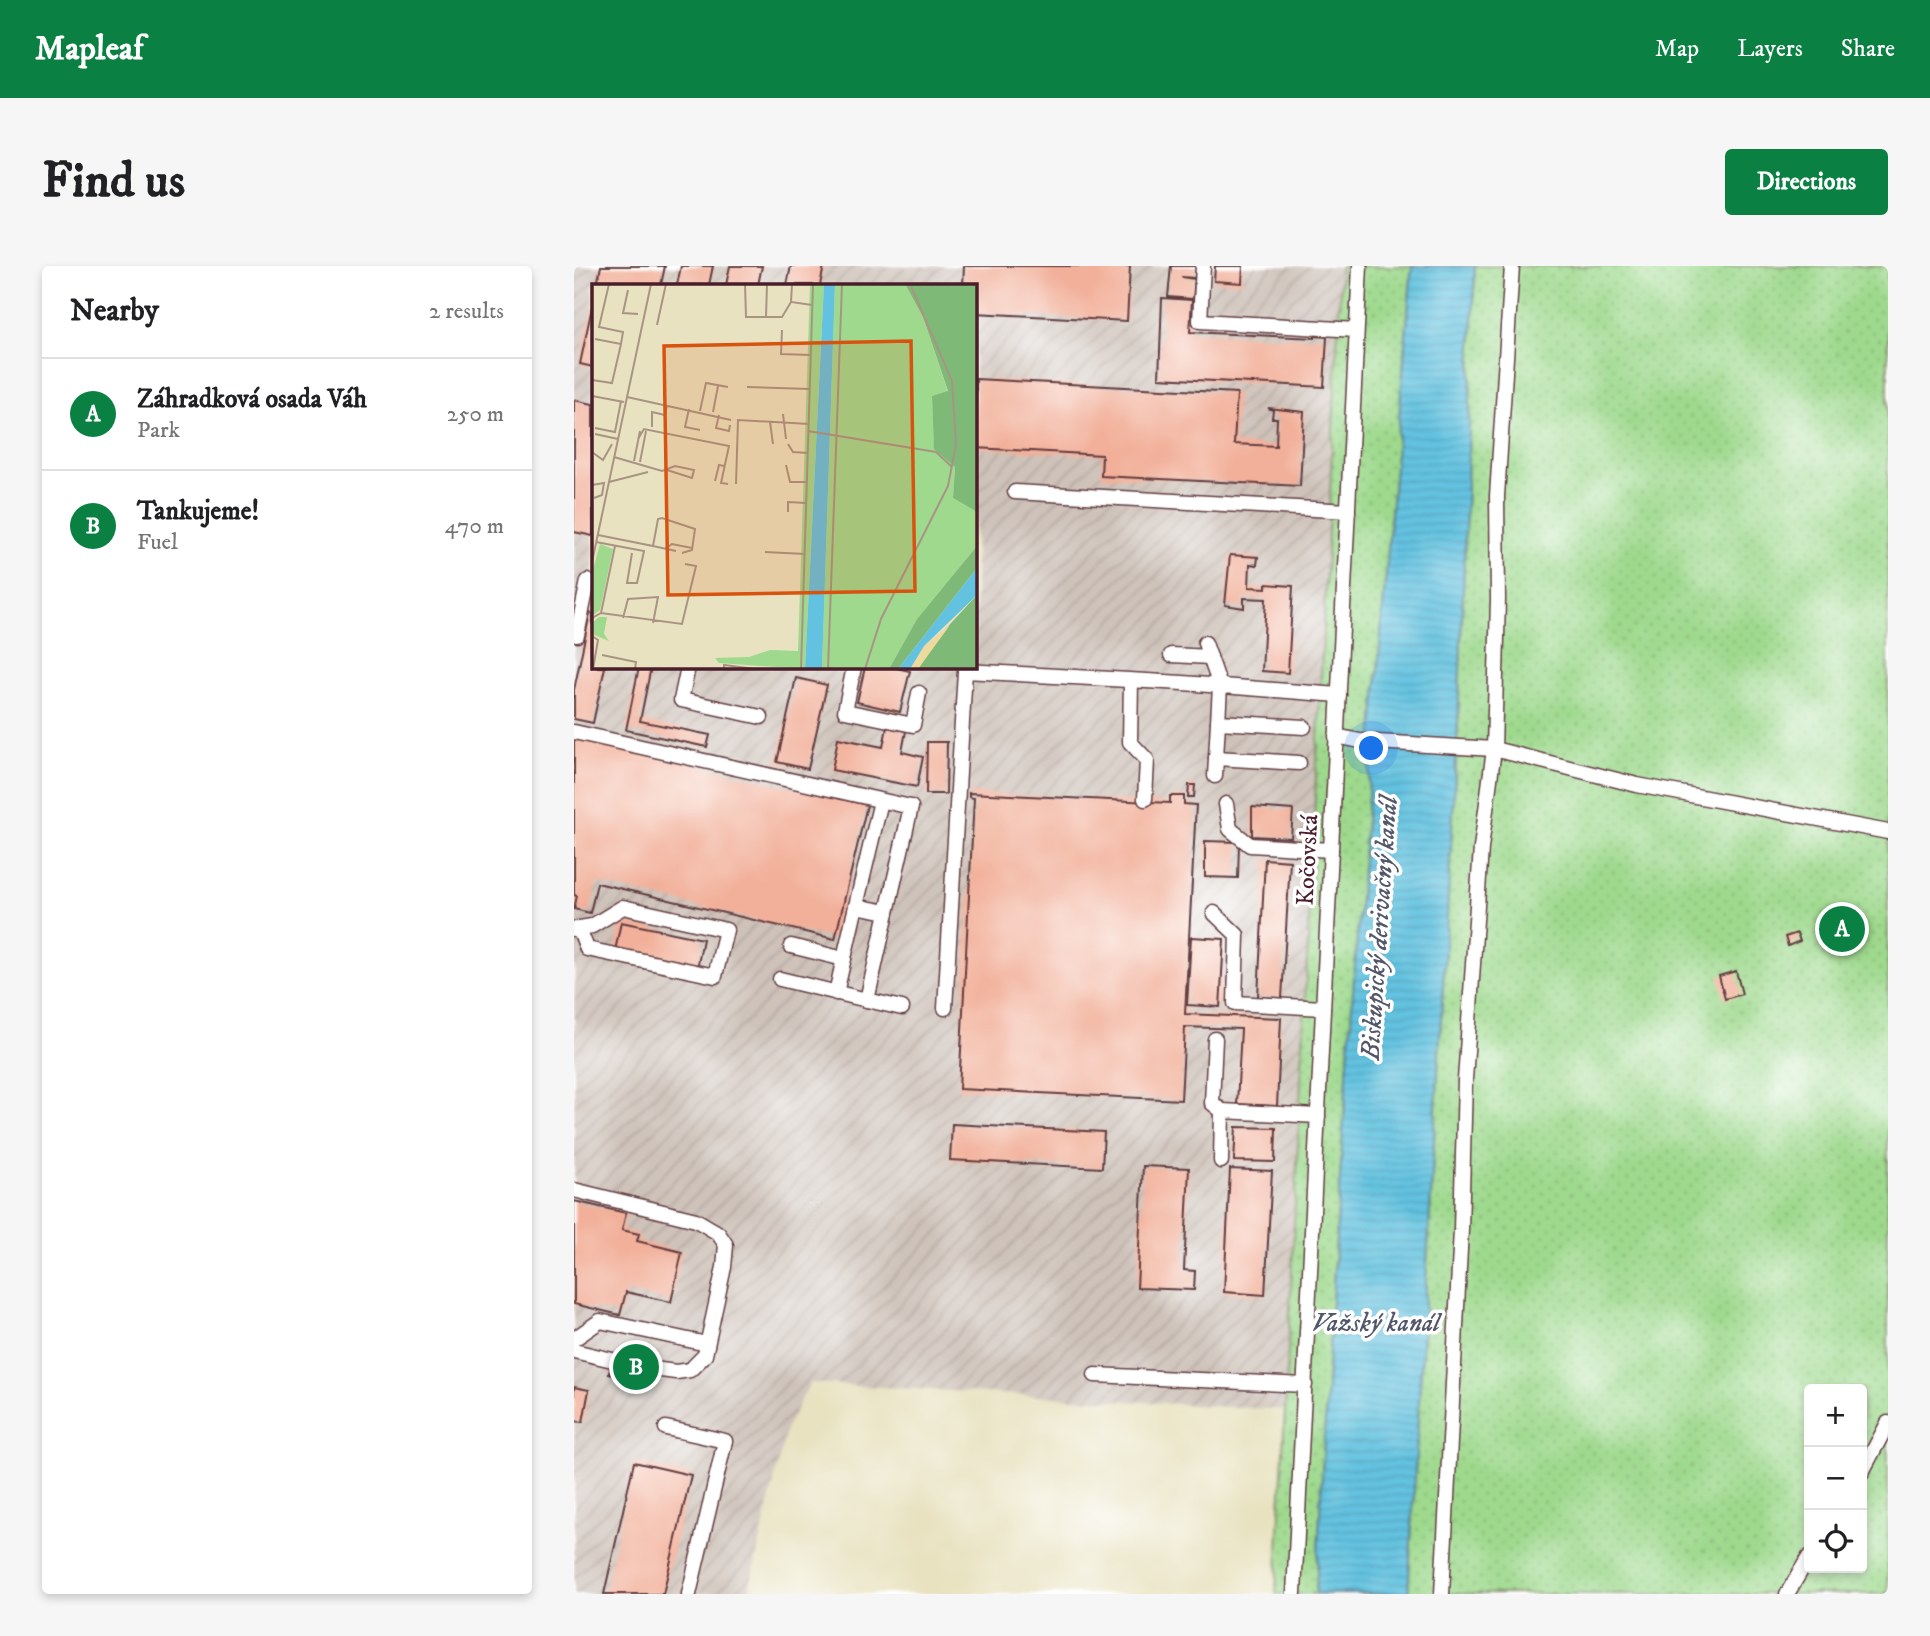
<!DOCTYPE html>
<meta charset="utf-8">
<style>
:root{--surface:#fff;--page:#f6f6f6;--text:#202124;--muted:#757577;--line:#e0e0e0;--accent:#0b8043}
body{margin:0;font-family:"IM FELL DW Pica",serif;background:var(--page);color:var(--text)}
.controls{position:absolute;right:21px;bottom:21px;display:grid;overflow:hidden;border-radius:7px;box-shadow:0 4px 10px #0003}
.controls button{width:63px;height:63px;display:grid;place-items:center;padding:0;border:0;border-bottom:2px solid var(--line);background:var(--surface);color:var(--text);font:35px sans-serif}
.you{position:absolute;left:798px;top:483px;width:24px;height:24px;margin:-18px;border:5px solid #fff;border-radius:50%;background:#1a73e8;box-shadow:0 0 0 10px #1a73e833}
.badge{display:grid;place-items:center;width:46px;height:46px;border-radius:50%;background:var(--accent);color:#fff;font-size:23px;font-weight:700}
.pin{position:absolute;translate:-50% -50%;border:4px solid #fff;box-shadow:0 2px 7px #0006}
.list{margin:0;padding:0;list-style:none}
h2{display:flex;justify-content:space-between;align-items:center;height:91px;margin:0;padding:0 28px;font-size:30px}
h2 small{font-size:23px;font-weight:400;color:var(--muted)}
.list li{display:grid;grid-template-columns:46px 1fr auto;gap:21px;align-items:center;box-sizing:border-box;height:112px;padding:0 28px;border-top:2px solid var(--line)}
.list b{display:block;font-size:26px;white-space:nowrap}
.list p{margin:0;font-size:23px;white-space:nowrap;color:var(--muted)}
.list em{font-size:23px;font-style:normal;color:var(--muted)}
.icon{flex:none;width:38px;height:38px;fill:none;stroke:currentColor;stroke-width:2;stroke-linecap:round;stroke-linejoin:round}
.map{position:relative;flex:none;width:1314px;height:1328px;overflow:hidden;border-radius:7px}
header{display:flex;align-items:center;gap:42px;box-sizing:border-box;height:98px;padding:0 35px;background:var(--accent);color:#fff}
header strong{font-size:33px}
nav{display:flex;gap:38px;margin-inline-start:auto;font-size:24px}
.intro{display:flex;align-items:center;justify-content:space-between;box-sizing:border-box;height:168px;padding:0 42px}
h1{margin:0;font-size:49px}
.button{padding:18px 32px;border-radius:7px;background:var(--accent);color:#fff;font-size:24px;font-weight:700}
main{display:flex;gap:42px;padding:0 42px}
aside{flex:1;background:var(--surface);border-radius:7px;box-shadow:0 4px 10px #0003}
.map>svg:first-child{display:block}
</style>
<header>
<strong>Mapleaf</strong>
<nav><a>Map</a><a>Layers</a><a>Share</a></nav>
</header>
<div class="intro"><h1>Find us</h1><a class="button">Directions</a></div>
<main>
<aside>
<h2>Nearby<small>2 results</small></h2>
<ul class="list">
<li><span class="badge">A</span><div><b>Záhradková osada Váh</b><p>Park</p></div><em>250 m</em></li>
<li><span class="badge">B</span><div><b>Tankujeme!</b><p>Fuel</p></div><em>470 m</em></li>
</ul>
</aside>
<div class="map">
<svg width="1314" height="1328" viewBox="0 0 1314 1328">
<defs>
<pattern id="industrial-furrows" width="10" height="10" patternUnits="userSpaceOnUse" patternTransform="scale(1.75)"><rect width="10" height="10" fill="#cec2b9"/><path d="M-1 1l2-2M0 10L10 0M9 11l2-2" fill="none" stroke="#b2a69f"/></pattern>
<pattern id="grass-dots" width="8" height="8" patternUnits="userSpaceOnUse" patternTransform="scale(1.75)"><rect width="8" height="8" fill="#9ed98d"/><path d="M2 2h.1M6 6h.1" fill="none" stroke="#8aba7a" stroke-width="1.8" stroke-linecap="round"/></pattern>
<pattern id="water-rules" width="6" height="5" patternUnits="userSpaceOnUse" patternTransform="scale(1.75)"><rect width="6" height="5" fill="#62c2e0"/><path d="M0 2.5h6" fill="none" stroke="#57a6c0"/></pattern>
</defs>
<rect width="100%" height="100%" fill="#fff"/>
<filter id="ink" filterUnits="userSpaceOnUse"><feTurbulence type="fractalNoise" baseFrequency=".0143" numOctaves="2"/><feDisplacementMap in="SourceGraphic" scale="14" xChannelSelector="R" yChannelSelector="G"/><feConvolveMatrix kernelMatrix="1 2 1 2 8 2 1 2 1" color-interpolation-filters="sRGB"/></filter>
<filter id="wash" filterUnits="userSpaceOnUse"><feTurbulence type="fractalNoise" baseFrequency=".00686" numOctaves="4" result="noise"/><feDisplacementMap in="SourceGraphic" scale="28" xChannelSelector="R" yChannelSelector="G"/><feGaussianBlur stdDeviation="1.57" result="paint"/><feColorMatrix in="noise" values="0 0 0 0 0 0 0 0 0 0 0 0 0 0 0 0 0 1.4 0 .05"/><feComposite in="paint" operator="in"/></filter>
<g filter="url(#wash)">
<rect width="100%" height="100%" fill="#e8e2c0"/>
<path fill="url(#industrial-furrows)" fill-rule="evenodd" d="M0,0H767L710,1144L236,1117L213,1160L174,1328H0ZM19,19H401V401H19Z"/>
<g fill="url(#grass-dots)" stroke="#747c5c" stroke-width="2" fill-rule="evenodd">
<path d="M767,0H838C800,442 763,885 742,1328H702Z"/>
<path d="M901,0H1314V1328H834L884,458ZM1235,1123H1288V1302H1235Z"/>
</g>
<path fill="url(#water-rules)" stroke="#567086" stroke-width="2" d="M838,0H901L884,458L834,1328H742C763,885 800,442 838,0Z"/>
<g id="blocks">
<g fill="#f2b09a">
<path d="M27,0H91L87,19H23Z"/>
<path d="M107,0H139L135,19H103Z"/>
<path d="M156,0H188L184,19H152Z"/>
<path d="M217,0H250L246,19H213Z"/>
<path d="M390,0H556L553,55L401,47V19H389Z"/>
<path d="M597,0H622L621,12L607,11L621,13L619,33L594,31Z"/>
<path d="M641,0H669L668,17L640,15Z"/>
<path d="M588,32L618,34L616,66L741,72V70L753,71L750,121L585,112Z"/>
<path d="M18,41H19V101L6,98Z"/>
<path d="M402,113L663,127L660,178L702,180L703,152H698L699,144L694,142L730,146L726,220L527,210L528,189L401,182Z"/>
<path d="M0,134L19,138V270L0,266Z"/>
<path d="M656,289L684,291L683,299L676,298L675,321L692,322V318L719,320L714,407L688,405L692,333L670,332V342L651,339Z"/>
<path d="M16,347L19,348V401H31L19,457L0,453V424Z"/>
<path d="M65,401H77L66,455L136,469L133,481L52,464Z"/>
<path d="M291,401H318L336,405L326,446L283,436Z"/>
<path d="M222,412L253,419L234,503L203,496Z"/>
<path d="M313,461L332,465L328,486L349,491L343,521L258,504L264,472L309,481Z"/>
<path d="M0,470L293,539L261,673L23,617L16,647L0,643L3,630L0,629Z"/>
<path d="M353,476H373L372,528H352Z"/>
<path d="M615,519H621L620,531H614Z"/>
<path d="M395,527L596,537V530H610V538L622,539L611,748L707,752L703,840L663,838L667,763L611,761L607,834L385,823L400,532L395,531Z"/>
<path d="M678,541L719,544L717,572L678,570Z"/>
<path d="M631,575L665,576L664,612L631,611Z"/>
<path d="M691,593L716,595L708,732L684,731Z"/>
<path d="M47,656L129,673L123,703L41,685Z"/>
<path d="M1223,667L1226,675L1214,680L1211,671Z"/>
<path d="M617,671L650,673L646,741L613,739Z"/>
<path d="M1162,705L1168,728L1151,733L1145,710Z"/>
<path d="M378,858L530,866L528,902L376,894Z"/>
<path d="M662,861L702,862L701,896L660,895Z"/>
<path d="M569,900L615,902L610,1004L621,1005L620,1024L563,1022Z"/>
<path d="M656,903L698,905L691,1029L650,1026Z"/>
<path d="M0,935L52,947L48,964L65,968L63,975L108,986L97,1036L52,1026L46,1049L0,1038Z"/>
<path d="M49,1088L80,1095L77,1110L52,1104L50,1112L35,1108L37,1099L46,1101Z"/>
<path d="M0,1121L15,1124L9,1156L0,1155Z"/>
<path d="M60,1196L117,1209L89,1328H30Z"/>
</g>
</g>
</g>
<g filter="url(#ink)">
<use href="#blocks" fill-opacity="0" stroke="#623c41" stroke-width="2"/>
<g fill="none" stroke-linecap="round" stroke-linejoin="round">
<path stroke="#c8bba2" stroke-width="14" stroke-dasharray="14 7" stroke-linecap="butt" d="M47,1096L79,1103"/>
<g stroke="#623c41" stroke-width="17">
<g id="minor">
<path d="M629,0L626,55L782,64"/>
<path d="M441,226L774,245"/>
<path d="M0,368L3,369L14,315"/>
<path d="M631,377L646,420L641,510"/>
<path d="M597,389L636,391"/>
<path d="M114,401L107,434L187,451"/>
<path d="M280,401L271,445L339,459L345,427"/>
<path d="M557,415L556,476L573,494L571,533"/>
<path d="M644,456L730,461"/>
<path d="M0,466L337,541L293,734L328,742"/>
<path d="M762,470L786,475L920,483L1063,519L1314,566"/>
<path d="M642,492L725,497"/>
<path d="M652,538L656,563L676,579L757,584"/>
<path d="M282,640L307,535"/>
<path d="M640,647L663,669L661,737L749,742"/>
<path d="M0,663L18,660L49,641L152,664L141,710L13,683L5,662"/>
<path d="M217,680L270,693"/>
<path d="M206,713L293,734"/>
<path d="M262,727L282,640L313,646"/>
<path d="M371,742L391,405L609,417L765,429"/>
<path d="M641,773L638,837L648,845"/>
<path d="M647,895L648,845L744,850"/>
<path d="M0,924L122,954L144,967L152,979L150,1001L131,1089L116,1104L102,1106L79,1103"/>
<path d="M0,1073L26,1055L133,1078"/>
<path d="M0,1085L47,1096"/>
<path d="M521,1109L731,1119"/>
<path d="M92,1162L151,1175L115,1328"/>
<path d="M1288,1206L1314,1157"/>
<path d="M720,1328L786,0"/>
<path d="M868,1328L887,964L891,814L907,582L920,483L924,333L923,230L938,0"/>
<path d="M1213,1328L1235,1291"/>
</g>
</g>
<use href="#minor" stroke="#fff" stroke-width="14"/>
</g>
</g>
<g text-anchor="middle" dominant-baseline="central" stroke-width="7" stroke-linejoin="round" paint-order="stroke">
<g font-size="24" fill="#4a1f2b" stroke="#fff">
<text transform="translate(734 594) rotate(-87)">Kočovská</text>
</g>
<g font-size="26" font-style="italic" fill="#52586a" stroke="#fff">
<text transform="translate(806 662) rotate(-86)">Biskupický derivačný kanál</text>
<text x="802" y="1057">Važský kanál</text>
</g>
</g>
<g transform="translate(18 18)">
<rect width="385" height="385" fill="#e8e2c0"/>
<path d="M218,0H232L213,385L127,379L123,374L157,373L178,366L206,367ZM243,0H313L331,33L356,108L340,112L342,161L363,183L361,214L385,228V262L325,335L297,385H230ZM8,260L21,265L8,326L0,332V289ZM7,333H15L12,350L17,357L0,350V339Z" fill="#9ed98d"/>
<path d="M313,0H385V228L361,214L363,183L342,165L340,112L356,107L331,33ZM385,262V284L306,385H297L325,335ZM385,311V385H326L348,351Z" fill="#7eb978"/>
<path d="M358,341L326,385H318L332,362Z" fill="#eeda9e"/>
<path d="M232,0H243L230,385H213ZM385,284V311L332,362L318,385H306Z" fill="#62c2e0"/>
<path fill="none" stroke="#a99484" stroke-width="2" d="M17,0L7,43L31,48L29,60M153,0L154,33H190L199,18M200,0L199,18L220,21M36,6L31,29L46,30M174,33L175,0M65,41L74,0M190,46L189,70L219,71M0,96L20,99L29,60L3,55M155,103L218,105M0,112L32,118M35,113L139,136M97,125L93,143L108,146M108,127L114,99L136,103M121,128L126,102M191,130L194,155M127,131L124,144L137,147L138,141M178,138L181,160M60,143V128L73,131L75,121M3,144L23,148L29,117M216,147L344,168L360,183M3,150L26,155M46,155L52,145L137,162L129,199L136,200M196,160L201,168L216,169M0,168L11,176L20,160M22,173L70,187L83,182L102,186L100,194L75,186M42,177L48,147M48,178L54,147M194,181L198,198H215M123,197L127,181L132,182M17,198L56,188M144,200L146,136L217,140M0,201L12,199L10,211L2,214M196,228V218L214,219M6,251L61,262L66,235L70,234L103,245L100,266L90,269M4,258L52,267L45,299H35L40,269M61,262L84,267M73,265L80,260L100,264M173,268L213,270M0,278L59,0M9,329L23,262M0,334L9,329L90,340L104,282L93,280M31,334L36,315L66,313L61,339M0,352L6,356L1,385M10,371L44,378L43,385M132,385V381L163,385M209,385L221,0M236,385L250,0M273,385L289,335L356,202L364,161L360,97L318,0"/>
<path fill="#d8530f" fill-opacity="0.15" stroke="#d8530f" stroke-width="3.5" d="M319,57L323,307L76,311L72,62Z"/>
<rect width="385" height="385" fill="none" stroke="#4a1f2b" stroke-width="3.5"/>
</g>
</svg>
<div class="controls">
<button>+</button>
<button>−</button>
<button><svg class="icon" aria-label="locate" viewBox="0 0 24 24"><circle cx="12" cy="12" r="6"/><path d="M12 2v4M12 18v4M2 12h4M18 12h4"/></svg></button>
</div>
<div class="you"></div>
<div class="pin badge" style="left:1268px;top:663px">A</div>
<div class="pin badge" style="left:62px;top:1101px">B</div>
</div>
</main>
